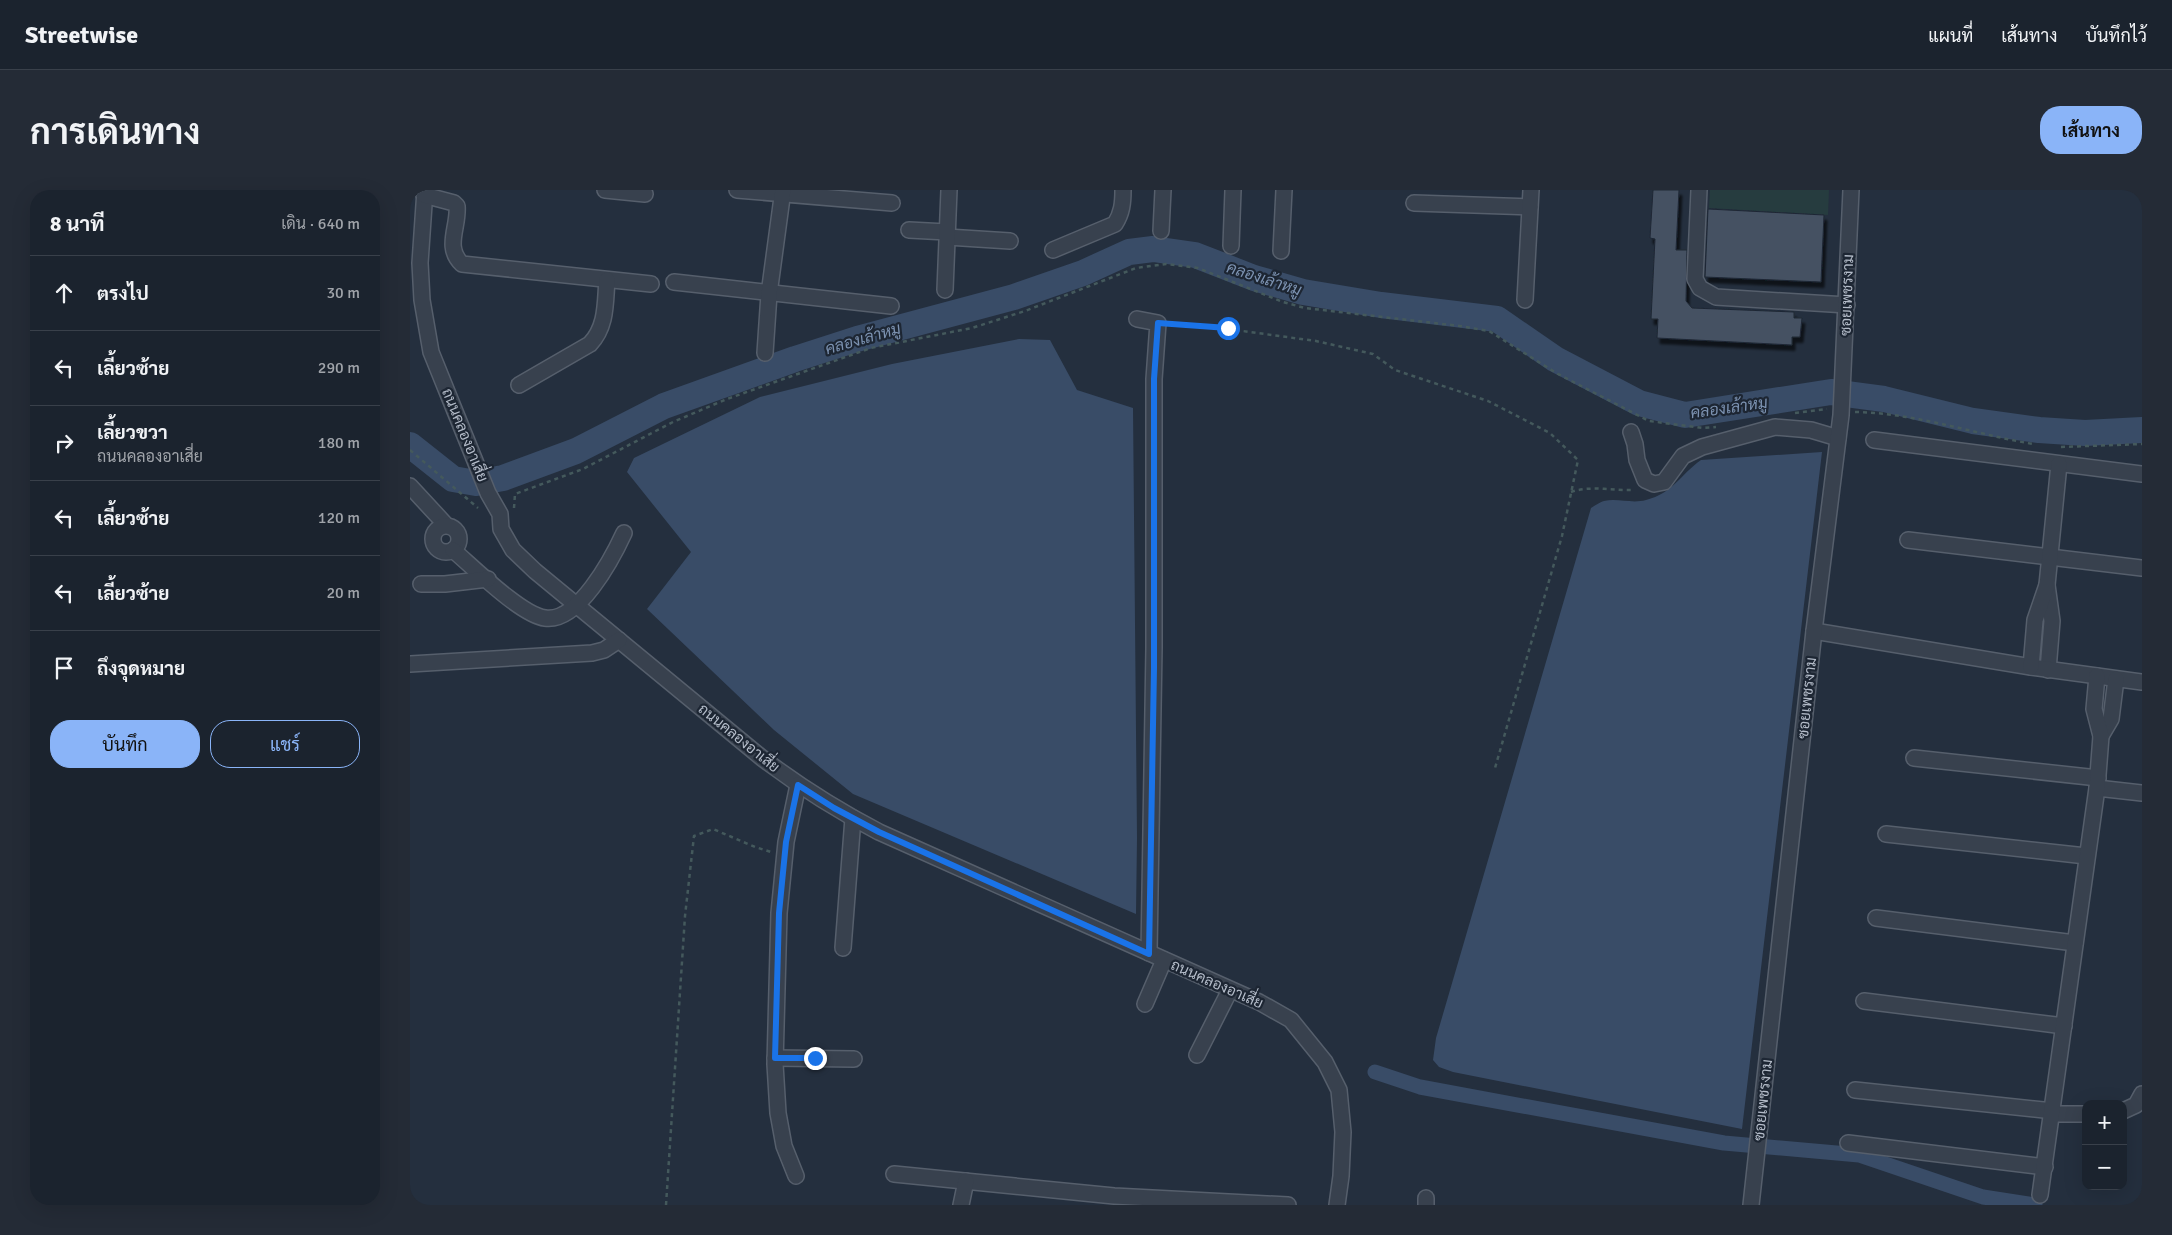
<!DOCTYPE html>
<html lang="th">
<meta charset="utf-8">
<style>
:root{--surface:#1b232e;--page:#242b36;--text:#f1f3f6;--muted:#a0a4aa;--line:#39404a;--accent:#8ab4f8}
body{margin:0;font-family:Signika,Sarabun,sans-serif;background:var(--page);color:var(--text)}
.controls{position:absolute;right:15px;bottom:15px;display:grid;overflow:hidden;border-radius:10px;box-shadow:0 5px 20px #0002}
.controls button{width:45px;height:45px;display:grid;place-items:center;padding:0;border:0;border-bottom:1px solid var(--line);background:var(--surface);color:var(--text);font:25px sans-serif}
.stop{position:absolute;width:15px;height:15px;margin:-11px;border:4px solid #1a73e8;border-radius:50%;background:#fff}
.stop.end{background:#1a73e8;border-color:#fff;box-shadow:0 1px 5px #0008}
.list{margin:0;padding:0;list-style:none}
h2{display:flex;justify-content:space-between;align-items:center;height:65px;margin:0;padding:0 20px;font-size:21px}
h2 small{font-size:16px;font-weight:400;color:var(--muted)}
.list li{display:grid;grid-template-columns:32px 1fr auto;gap:15px;align-items:center;box-sizing:border-box;height:75px;padding:0 20px;border-top:1px solid var(--line)}
.list b{display:block;font-size:19px;white-space:nowrap}
.list p{margin:0;font-size:16px;white-space:nowrap;color:var(--muted)}
.list em{font-size:16px;font-style:normal;color:var(--muted)}
.actions{display:flex;gap:10px;padding:15px 20px}
.actions a{flex:1;padding:11px 0;border:1px solid var(--accent);border-radius:20px;text-align:center;font-size:18px;color:var(--accent)}
.actions .main{background:var(--accent);color:#111}
.icon{flex:none;width:28px;height:28px;fill:none;stroke:currentColor;stroke-width:2;stroke-linecap:round;stroke-linejoin:round}
.map{position:relative;flex:none;width:1732px;height:1015px;overflow:hidden;border-radius:20px}
header{display:flex;align-items:center;gap:30px;box-sizing:border-box;height:70px;padding:0 25px;background:var(--surface);border-bottom:1px solid var(--line)}
header strong{font-size:24px}
nav{display:flex;gap:28px;margin-inline-start:auto;font-size:18px}
.intro{display:flex;align-items:center;justify-content:space-between;box-sizing:border-box;height:120px;padding:0 30px}
h1{margin:0;font-size:35px}
.button{padding:12px 22px;border-radius:20px;background:var(--accent);color:#111;font-size:18px;font-weight:700}
main{display:flex;gap:30px;padding:0 30px}
aside{flex:1;background:var(--surface);border-radius:20px;box-shadow:0 5px 20px #0002}
.map>svg:first-child{display:block}
</style>
<header>
<strong>Streetwise</strong>
<nav><a>แผนที่</a><a>เส้นทาง</a><a>บันทึกไว้</a></nav>
</header>
<div class="intro"><h1>การเดินทาง</h1><a class="button">เส้นทาง</a></div>
<main>
<aside>
<h2>8 นาที<small>เดิน · 640 m</small></h2>
<ul class="list">
<li><svg class="icon" aria-label="ahead" viewBox="0 0 24 24"><path d="M12 20V5M6 11l6-6 6 6"/></svg><div><b>ตรงไป</b></div><em>30 m</em></li>
<li><svg class="icon" aria-label="left" viewBox="0 0 24 24"><path d="M17 20v-9H6M10 6l-5 5 5 5"/></svg><div><b>เลี้ยวซ้าย</b></div><em>290 m</em></li>
<li><svg class="icon" aria-label="right" viewBox="0 0 24 24"><path d="M7 20v-9h11M14 6l5 5-5 5"/></svg><div><b>เลี้ยวขวา</b><p>ถนนคลองอาเสี่ย</p></div><em>180 m</em></li>
<li><svg class="icon" aria-label="left" viewBox="0 0 24 24"><path d="M17 20v-9H6M10 6l-5 5 5 5"/></svg><div><b>เลี้ยวซ้าย</b></div><em>120 m</em></li>
<li><svg class="icon" aria-label="left" viewBox="0 0 24 24"><path d="M17 20v-9H6M10 6l-5 5 5 5"/></svg><div><b>เลี้ยวซ้าย</b></div><em>20 m</em></li>
<li><svg class="icon" aria-label="arrive" viewBox="0 0 24 24"><path d="M6 21V4h12l-3 4 3 4H6"/></svg><div><b>ถึงจุดหมาย</b></div></li>
</ul>
<div class="actions"><a class="main">บันทึก</a><a>แชร์</a></div>
</aside>
<div class="map">
<svg width="1732" height="1015" viewBox="0 0 1732 1015">
<defs>
<filter id="shadow"><feDropShadow dx="3" dy="5.5" stdDeviation="1" flood-color="#0009"/></filter>
</defs>
<rect width="100%" height="100%" fill="#242f3e"/>
<path fill="#263c3f" d="M1300,0H1419L1418,25L1299,18Z"/>
<g fill="#394c67">
<path d="M609,149L640,150L667,200L723,218L727,648L726,724L443,604L364,540L237,419L281,362L217,282L224,268L350,207L482,174Z"/>
<path d="M1412,262L1332,939L1043,882L1029,877L1023,870L1026,848L1181,318C1184,316 1190,312 1194,311C1208,308 1222,314 1236,310C1263,303 1270,285 1291,270Z"/>
</g>
<g fill="none" stroke-linecap="round" stroke-linejoin="round">
<path stroke="#394c67" stroke-width="15" d="M965,882L1010,897L1314,953L1449,965L1573,1007L1625,1015"/>
<path stroke="#394c67" stroke-width="26" d="M0,255L43,289L66,293L93,288L166,261L254,216L385,169L447,149L604,107L673,83L719,62L743,59L785,65L844,88L893,102L971,115L1087,129L1145,169L1229,213L1275,225L1421,202L1474,209L1563,231L1629,240L1675,243L1732,240"/>
</g>
<g fill="#455162" stroke="#1f2835" filter="url(#shadow)">
<path d="M1243,0H1269L1266,60H1277L1276,111L1282,118L1384,122V128H1392L1390,147H1382V155L1247,148L1248,129H1241L1245,49L1240,48Z"/>
<path d="M1298,19L1414,25L1411,92L1295,87Z"/>
</g>
<g fill="none" stroke-linecap="round" stroke-linejoin="round">
<g stroke="#565f6c" stroke-width="18">
<g id="minor">
<path d="M15,0L10,73L12,110L21,162L78,303L90,324L91,339L103,360L125,381L352,568C389,596 427,620 469,642L849,812L881,830L915,872L929,900L933,942L931,986L927,1015"/>
<path d="M195,0L235,4"/>
<path d="M327,0L482,13"/>
<path d="M1289,0L1285,89L1290,98L1306,107L1437,115"/>
<path d="M14,5L44,13L47,16C49,37 34,57 52,74L241,94"/>
<path d="M1004,13L1120,17"/>
<path d="M499,40L537,42"/>
<path d="M751,41L753,0"/>
<path d="M537,47L600,51"/>
<path d="M821,56L823,0"/>
<path d="M643,60L705,34C712,23 713,13 713,0"/>
<path d="M871,61L874,0"/>
<path d="M264,92L481,116"/>
<path d="M535,100L539,0"/>
<path d="M1115,110L1121,0"/>
<path d="M727,129L748,133L744,189V458L739,763"/>
<path d="M355,163L359,104L373,0"/>
<path d="M109,195L180,154C197,136 195,113 197,90"/>
<path d="M1221,242L1225,254L1227,270L1235,290L1244,294L1254,292L1273,266L1292,257L1365,237L1401,240L1428,248"/>
<path d="M1464,250L1732,284"/>
<path d="M0,296L36,335"/>
<circle cx="36" cy="349" r="13"/>
<path d="M1498,350L1732,378"/>
<path d="M43,360C63,377 111,425 135,428C168,433 202,369 214,343"/>
<path d="M11,394H35L78,389"/>
<path d="M1637,395L1642,431L1638,480"/>
<path d="M1404,441L1621,477L1732,492"/>
<path d="M0,474L182,463L194,460L209,450"/>
<path d="M1621,477L1625,430L1637,395L1649,274"/>
<path d="M1691,546L1701,529L1706,489"/>
<path d="M1504,568L1688,588"/>
<path d="M1687,598L1732,603"/>
<path d="M1476,644L1676,666"/>
<path d="M1466,728L1665,753"/>
<path d="M433,758L443,628"/>
<path d="M1454,811L1654,836"/>
<path d="M735,814L754,770"/>
<path d="M787,865L820,800"/>
<path d="M365,868L444,869"/>
<path d="M1445,900L1643,921"/>
<path d="M1713,921L1726,915L1732,904"/>
<path d="M1642,924H1676"/>
<path d="M1438,953L1635,977"/>
<path d="M484,984L704,1006L878,1015"/>
<path d="M386,986L374,956L368,923L365,874L369,723L376,652L388,595"/>
<path d="M1630,1005L1687,598L1691,546L1684,519L1687,486"/>
<path d="M1016,1008V1015"/>
<path d="M551,1015L556,991"/>
<path d="M1341,1015L1404,441L1431,225L1441,0"/>
</g>
</g>
<g stroke="#44595c" stroke-width="2.5" stroke-dasharray="4 4" stroke-linecap="butt">
<path d="M762,134L818,139L906,151L963,164L985,180L1078,211L1140,243L1168,270L1152,346L1085,578"/>
<path d="M1445,222C1506,223 1564,244 1623,254"/>
<path d="M1385,223L1417,219"/>
<path d="M1651,257L1732,254"/>
<path d="M0,260L68,318"/>
<path d="M1161,302C1181,295 1204,301 1224,300"/>
<path d="M104,318L105,304L173,279L263,232L317,209L461,158L562,138L615,121L726,78L756,74L788,78L873,112L895,118L1050,136L1079,141L1148,184L1239,231L1293,238L1306,237"/>
<path d="M256,1015L275,726L284,646L303,639L345,657L361,662"/>
</g>
<use href="#minor" stroke="#38414e" stroke-width="15"/>
</g>
<g fill="none" stroke-linecap="round" stroke-linejoin="round">
<path stroke="#1a73e8" stroke-width="6" d="M405,868H365L369,723L376,652L388,595L424,618L469,642L739,764L744,478V189L748,133L818,138"/>
</g>
<g text-anchor="middle" dominant-baseline="central" stroke-width="4.5" stroke-linejoin="round" paint-order="stroke">
<g font-size="15" fill="#b4bcc9" stroke="#1d2633">
<text transform="translate(1437 105) rotate(-88)">ซอยเพชรงาม</text>
<text transform="translate(55 245) rotate(68)">ถนนคลองอาเสี่ย</text>
<text transform="translate(1397 508) rotate(-84)">ซอยเพชรงาม</text>
<text transform="translate(329 548) rotate(39)">ถนนคลองอาเสี่ย</text>
<text transform="translate(807 794) rotate(24)">ถนนคลองอาเสี่ย</text>
<text transform="translate(1353 910) rotate(-84)">ซอยเพชรงาม</text>
</g>
<g font-size="16" font-style="italic" fill="#7c92b1" stroke="#1d2633">
<text transform="translate(854 89) rotate(18)">คลองเล้าหมู</text>
<text transform="translate(453 149) rotate(-16)">คลองเล้าหมู</text>
<text transform="translate(1319 218) rotate(-8)">คลองเล้าหมู</text>
</g>
</g>
</svg>
<div class="controls">
<button>+</button>
<button>−</button>
</div>
<div class="stop" style="left:818px;top:138px"></div>
<div class="stop end" style="left:405px;top:868px"></div>
</div>
</main>
